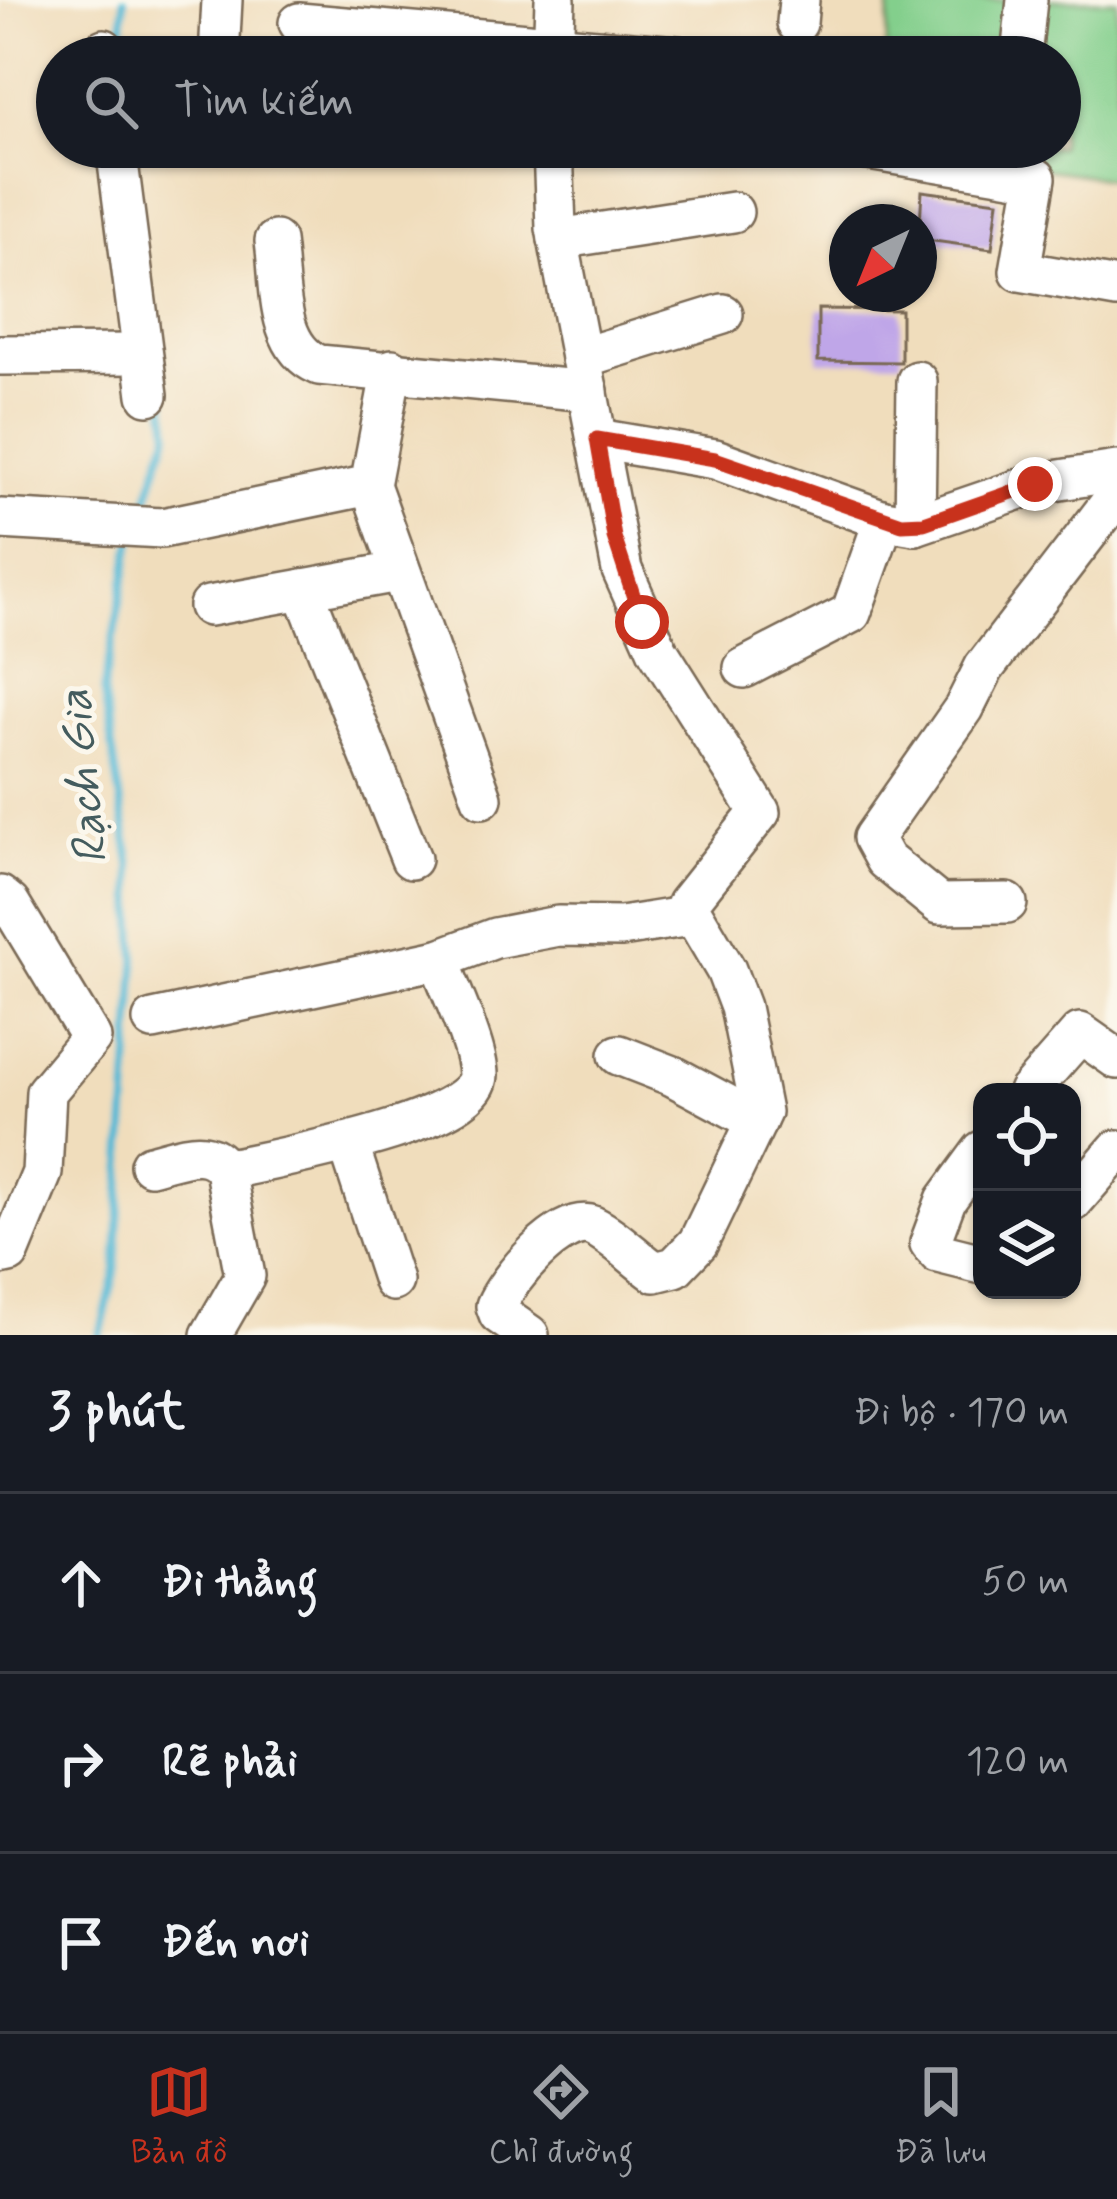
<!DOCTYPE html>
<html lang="vi">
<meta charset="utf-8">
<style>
:root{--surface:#171b24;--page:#242831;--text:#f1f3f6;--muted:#9ea1a6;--line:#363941;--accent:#c8321e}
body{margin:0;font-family:Mynerve,sans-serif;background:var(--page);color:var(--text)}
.controls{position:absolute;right:36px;bottom:36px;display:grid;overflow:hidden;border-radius:24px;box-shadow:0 3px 9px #0004}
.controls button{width:108px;height:108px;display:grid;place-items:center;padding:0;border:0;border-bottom:3px solid var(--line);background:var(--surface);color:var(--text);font:60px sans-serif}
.compass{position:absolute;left:829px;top:204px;width:108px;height:108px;border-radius:50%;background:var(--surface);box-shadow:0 3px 9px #0004;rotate:223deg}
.stop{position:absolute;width:36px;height:36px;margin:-27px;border:9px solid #c8321e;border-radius:50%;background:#fff}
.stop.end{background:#c8321e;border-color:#fff;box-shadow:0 3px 12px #0008}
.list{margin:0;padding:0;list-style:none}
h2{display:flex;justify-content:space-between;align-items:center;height:156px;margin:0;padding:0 48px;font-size:51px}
h2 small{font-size:39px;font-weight:400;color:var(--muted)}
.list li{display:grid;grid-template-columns:78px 1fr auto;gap:36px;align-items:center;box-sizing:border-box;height:180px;padding:0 48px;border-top:3px solid var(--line)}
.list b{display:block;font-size:45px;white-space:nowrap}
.list em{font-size:39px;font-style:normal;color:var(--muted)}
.icon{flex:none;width:66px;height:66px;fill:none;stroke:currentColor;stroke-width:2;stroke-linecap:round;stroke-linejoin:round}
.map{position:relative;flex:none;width:1117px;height:1335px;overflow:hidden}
.search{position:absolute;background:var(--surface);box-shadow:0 3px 9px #0004;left:36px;right:36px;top:36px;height:132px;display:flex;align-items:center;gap:30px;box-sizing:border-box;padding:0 42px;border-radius:66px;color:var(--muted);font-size:45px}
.sheet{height:696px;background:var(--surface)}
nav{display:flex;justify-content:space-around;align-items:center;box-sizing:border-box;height:168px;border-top:3px solid var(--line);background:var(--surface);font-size:33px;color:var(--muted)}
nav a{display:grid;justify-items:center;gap:6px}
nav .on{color:var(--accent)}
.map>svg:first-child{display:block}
</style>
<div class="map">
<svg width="1117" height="1335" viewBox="0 0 1117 1335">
<rect width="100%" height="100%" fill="#fbf7ec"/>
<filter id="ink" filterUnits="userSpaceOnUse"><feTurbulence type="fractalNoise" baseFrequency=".00833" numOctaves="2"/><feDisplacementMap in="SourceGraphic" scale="24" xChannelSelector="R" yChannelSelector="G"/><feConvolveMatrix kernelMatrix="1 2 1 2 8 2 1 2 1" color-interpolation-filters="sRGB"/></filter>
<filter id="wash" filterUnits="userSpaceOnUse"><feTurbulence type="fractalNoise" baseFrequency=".004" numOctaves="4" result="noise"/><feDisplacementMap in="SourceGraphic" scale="48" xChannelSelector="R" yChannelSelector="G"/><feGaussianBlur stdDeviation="2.7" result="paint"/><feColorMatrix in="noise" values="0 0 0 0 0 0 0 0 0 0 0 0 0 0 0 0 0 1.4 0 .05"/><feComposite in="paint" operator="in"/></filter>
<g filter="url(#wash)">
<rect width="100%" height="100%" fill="#f0ddbc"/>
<path fill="#83cf8c" stroke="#5f7c55" stroke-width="3" d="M890,0H1117V180L897,147H1060V57H885Z"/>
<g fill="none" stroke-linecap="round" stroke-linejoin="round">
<g stroke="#56b9d5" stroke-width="8">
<path d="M121,50L124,0"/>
<path d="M142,516L169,431L164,397"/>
<path d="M100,1335L116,1269L136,961L131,865L103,690L132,541"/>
</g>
</g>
<g id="blocks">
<g fill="#bfa6e8">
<path d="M993,147H1027L1026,153Z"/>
<path d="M922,191L998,201L992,249L919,239Z"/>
<path d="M818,309L901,310V362L818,361Z"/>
</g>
</g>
</g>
<g filter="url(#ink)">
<use href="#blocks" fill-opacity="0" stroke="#7a6955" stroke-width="3"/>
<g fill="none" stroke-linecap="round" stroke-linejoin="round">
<g stroke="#7a6955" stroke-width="44">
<g id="minor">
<path d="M299,23L677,56"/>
<path d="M797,23L799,0"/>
<path d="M104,49L105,57"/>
<path d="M219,57L222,0"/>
<path d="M553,57L555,0"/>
<path d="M1021,57L1027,0"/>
<path d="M116,147L148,395"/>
<path d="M851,147L1036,178L1020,271L1117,288"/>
<path d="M558,239L733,212"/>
<path d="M275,241C281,283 275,347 319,365L588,391"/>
<path d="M0,355L140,354"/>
<path d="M581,358L723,314"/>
<path d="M597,439L715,459L884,520L915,525L1035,484L1117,471"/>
<path d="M370,485L482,798"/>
<path d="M0,519L162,528L370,485L392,369"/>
<path d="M915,525L917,381"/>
<path d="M303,589L411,859"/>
<path d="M209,606L398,572"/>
<path d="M744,668L851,613L884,520"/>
<path d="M0,896L10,904L91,1038L46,1092L42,1173L9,1253L0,1255"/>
<path d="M1007,903L939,904L885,860L873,838L964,708L984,668L1117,495"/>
<path d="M153,1020L439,959"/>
<path d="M619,1055L673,1076L757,1121"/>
<path d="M1028,1092L1080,1033L1117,1059"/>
<path d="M348,1143L393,1281"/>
<path d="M982,1151L946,1200L930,1243L938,1253L982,1264"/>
<path d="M150,1165C176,1159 208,1142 225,1170L245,1276L211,1335"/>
<path d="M225,1170C267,1160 480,1124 478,1074C477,1045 449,988 439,959L495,938L558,926L621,927L690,916"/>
<path d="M1072,1202L1117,1150"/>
<path d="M529,1335L499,1314L496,1306C506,1281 562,1213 593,1226C614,1236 635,1258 655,1272L675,1267L698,1243L761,1112L740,1007L726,970L687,904L760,812L658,651L622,570L556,228L553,147"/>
</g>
</g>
<use href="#minor" stroke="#fff" stroke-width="39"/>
</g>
</g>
<g fill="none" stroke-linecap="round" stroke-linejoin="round" filter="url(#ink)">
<path stroke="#c8321e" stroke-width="15" d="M642,622L614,537L597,439L715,459L902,524L924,523L1035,484"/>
</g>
<g text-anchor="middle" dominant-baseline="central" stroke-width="10" stroke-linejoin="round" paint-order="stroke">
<g font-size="48" font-style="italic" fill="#445c5e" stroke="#fbf7ec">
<text transform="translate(84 777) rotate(-96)">Rạch Gia</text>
</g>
</g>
</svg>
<div class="controls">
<button><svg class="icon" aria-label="locate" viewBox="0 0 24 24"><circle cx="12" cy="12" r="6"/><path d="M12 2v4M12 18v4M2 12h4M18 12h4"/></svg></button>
<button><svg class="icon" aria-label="layers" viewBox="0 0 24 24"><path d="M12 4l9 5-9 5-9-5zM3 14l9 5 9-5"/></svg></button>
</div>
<svg class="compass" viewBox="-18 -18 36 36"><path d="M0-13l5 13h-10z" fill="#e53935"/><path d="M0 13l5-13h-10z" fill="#9ea1a6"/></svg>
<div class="stop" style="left:642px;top:622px"></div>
<div class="stop end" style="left:1035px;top:484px"></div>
<div class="search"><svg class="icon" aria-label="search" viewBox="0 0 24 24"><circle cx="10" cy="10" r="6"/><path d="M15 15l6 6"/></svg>Tìm kiếm</div>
</div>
<section class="sheet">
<h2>3 phút<small>Đi bộ · 170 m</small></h2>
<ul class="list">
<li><svg class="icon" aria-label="ahead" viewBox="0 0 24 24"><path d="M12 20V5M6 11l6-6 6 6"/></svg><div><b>Đi thẳng</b></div><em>50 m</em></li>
<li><svg class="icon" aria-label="right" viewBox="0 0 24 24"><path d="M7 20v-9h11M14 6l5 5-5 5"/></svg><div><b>Rẽ phải</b></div><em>120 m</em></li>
<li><svg class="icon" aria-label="arrive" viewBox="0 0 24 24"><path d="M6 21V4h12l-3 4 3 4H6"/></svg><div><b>Đến nơi</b></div></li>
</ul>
</section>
<nav>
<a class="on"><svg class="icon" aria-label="map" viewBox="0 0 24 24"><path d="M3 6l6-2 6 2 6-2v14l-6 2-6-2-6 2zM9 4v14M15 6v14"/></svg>Bản đồ</a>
<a><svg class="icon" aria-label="directions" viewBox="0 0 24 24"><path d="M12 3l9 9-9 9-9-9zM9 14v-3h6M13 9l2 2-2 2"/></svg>Chỉ đường</a>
<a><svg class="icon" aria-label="saved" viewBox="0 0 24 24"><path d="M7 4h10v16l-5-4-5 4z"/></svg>Đã lưu</a>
</nav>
